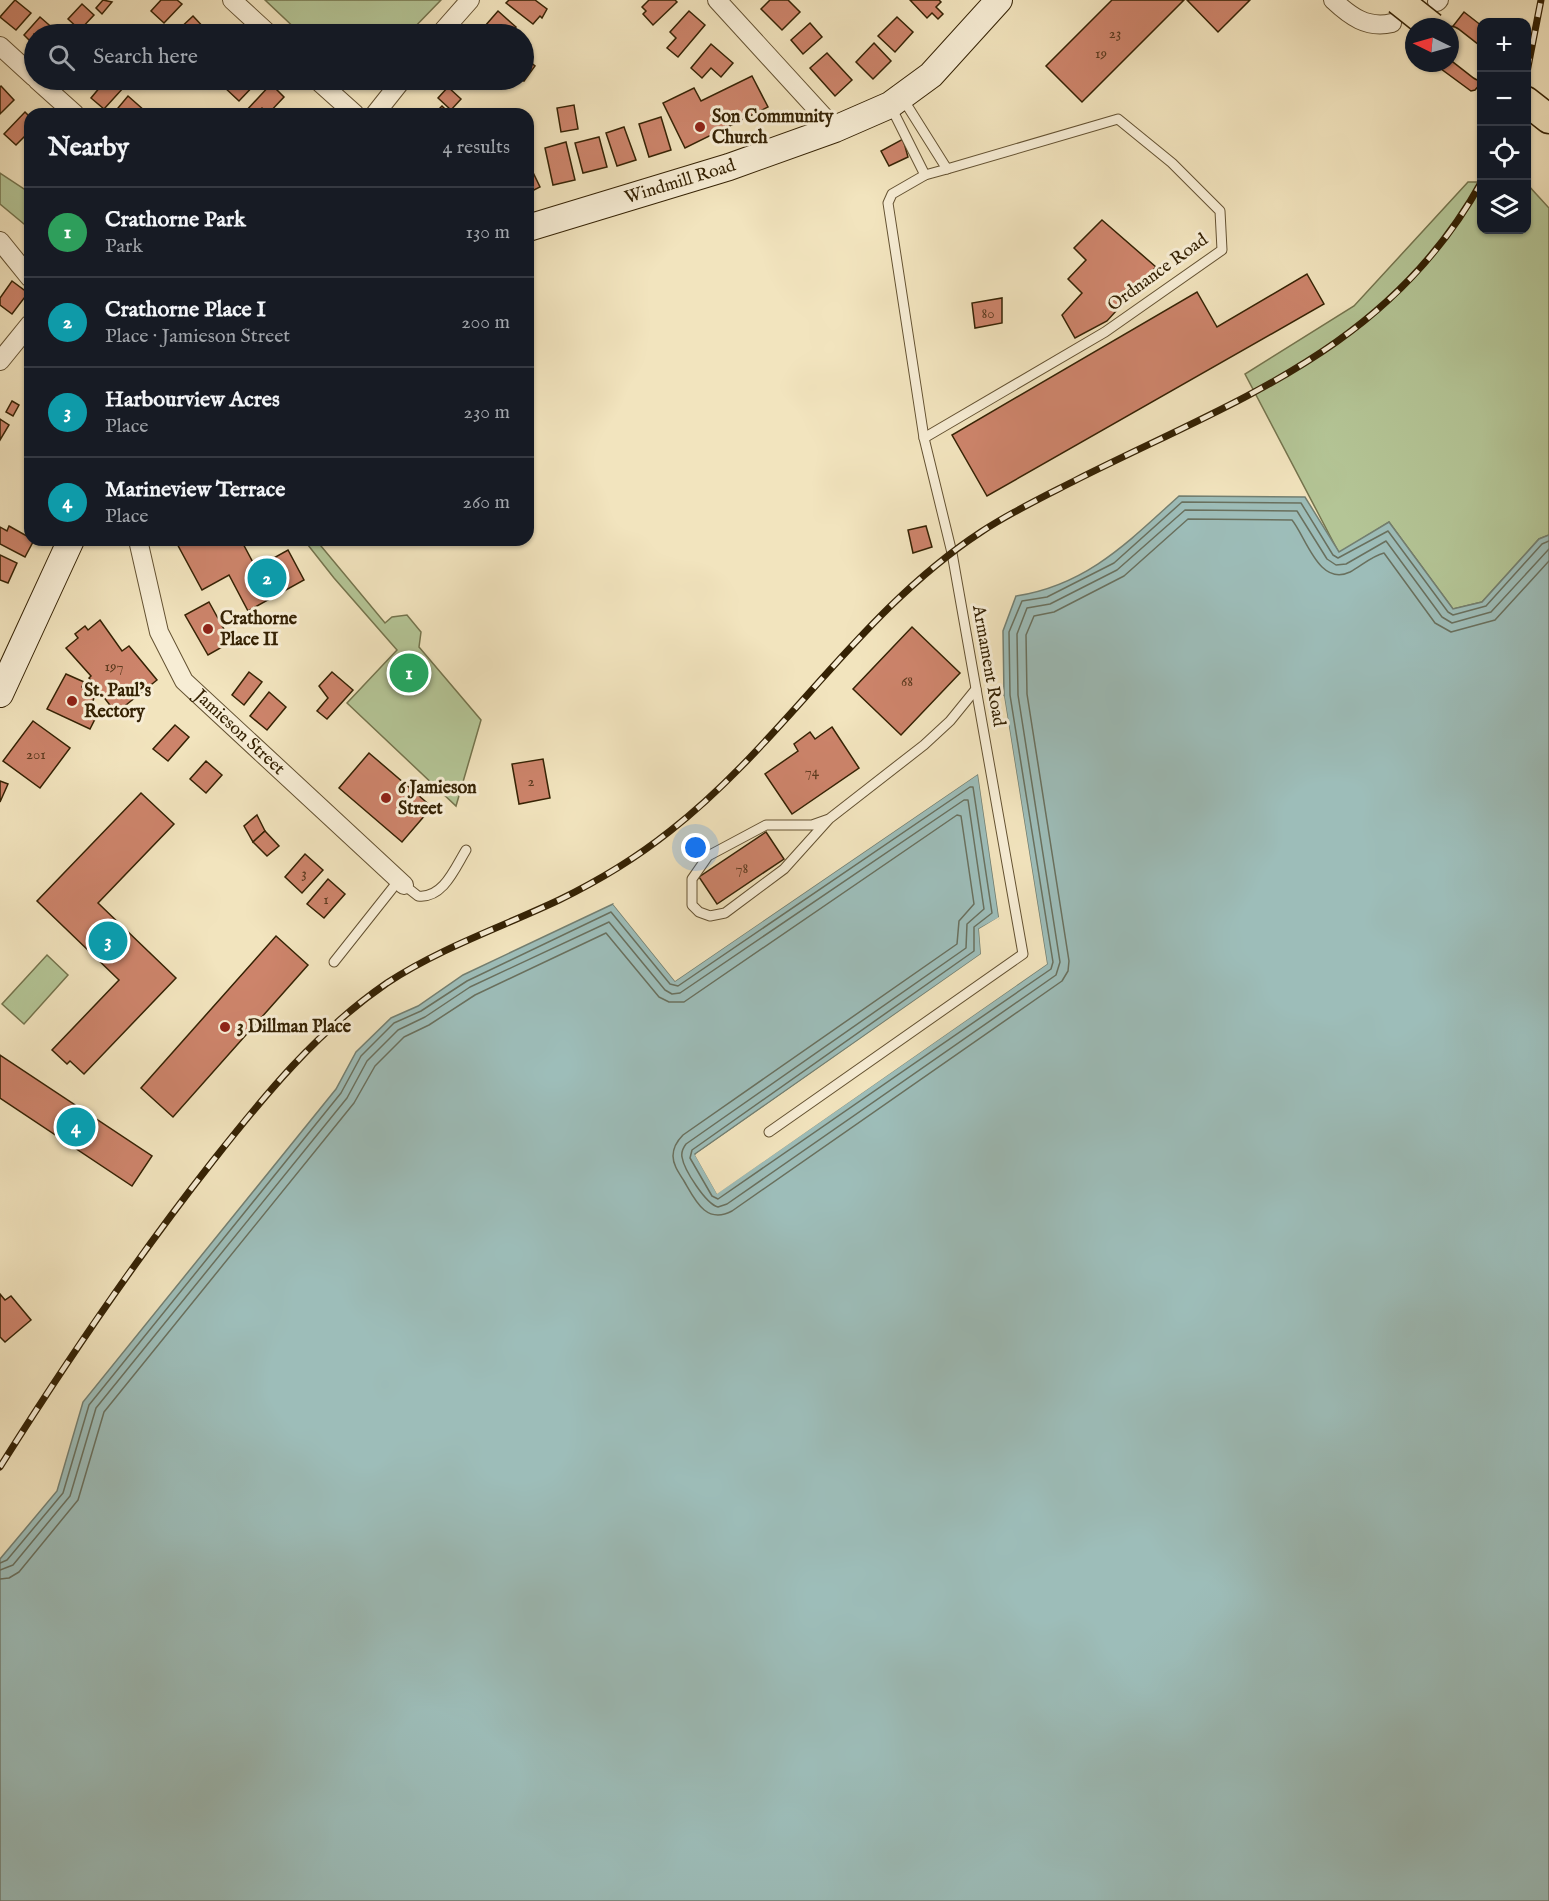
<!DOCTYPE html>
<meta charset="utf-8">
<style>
:root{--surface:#171b24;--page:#242831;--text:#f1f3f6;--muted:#9ea1a6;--line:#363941;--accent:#0f766e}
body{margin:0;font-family:"IM FELL English",serif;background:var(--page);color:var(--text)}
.controls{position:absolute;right:18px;top:18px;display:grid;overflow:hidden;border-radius:12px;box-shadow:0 2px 4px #0004}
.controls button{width:54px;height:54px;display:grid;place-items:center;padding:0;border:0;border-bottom:2px solid var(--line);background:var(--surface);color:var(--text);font:30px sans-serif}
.compass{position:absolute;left:1405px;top:18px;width:54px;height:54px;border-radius:50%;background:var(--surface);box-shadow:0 2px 4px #0004;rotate:275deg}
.you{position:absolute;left:696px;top:848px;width:21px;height:21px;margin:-15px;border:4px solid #fff;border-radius:50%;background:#1a73e8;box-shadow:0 0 0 9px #1a73e833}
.badge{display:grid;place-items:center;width:39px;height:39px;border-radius:50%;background:var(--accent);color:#fff;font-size:20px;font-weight:700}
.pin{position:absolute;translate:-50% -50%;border:3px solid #fff;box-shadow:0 2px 6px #0006}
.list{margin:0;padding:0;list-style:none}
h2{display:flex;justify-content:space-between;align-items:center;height:78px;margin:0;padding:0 24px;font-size:26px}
h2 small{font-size:20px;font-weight:400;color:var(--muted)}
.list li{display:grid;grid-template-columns:39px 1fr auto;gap:18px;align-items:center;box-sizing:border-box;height:90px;padding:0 24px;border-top:2px solid var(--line)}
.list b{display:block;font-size:22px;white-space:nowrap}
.list p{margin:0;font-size:20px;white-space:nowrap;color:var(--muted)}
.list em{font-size:20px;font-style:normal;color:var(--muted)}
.icon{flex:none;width:33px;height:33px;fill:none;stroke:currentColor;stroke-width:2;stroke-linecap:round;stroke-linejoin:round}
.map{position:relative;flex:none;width:1549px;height:1901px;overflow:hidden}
.search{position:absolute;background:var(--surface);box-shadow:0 2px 4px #0004;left:24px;top:24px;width:510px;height:66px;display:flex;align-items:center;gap:15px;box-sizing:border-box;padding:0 21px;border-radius:33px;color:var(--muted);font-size:22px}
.panel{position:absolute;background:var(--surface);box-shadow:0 2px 4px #0004;left:24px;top:108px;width:510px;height:438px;border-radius:18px}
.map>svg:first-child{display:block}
</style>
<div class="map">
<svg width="1549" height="1901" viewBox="0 0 1549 1901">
<rect width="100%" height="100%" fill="#f2e4be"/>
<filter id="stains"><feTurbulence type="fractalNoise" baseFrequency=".00333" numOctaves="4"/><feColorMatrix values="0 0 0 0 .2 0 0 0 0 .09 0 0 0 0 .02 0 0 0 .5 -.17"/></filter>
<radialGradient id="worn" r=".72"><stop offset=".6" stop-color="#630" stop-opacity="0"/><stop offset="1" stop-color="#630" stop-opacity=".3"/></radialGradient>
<g fill="#b4c596" stroke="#74744d" stroke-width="1.5">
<path d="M265,0H441L408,34H301Z"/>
<path d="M0,173L30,193V229L0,204Z"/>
<path d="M1468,182H1481L1482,230H1526L1527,184L1549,208V535L1539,539L1482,602L1453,609L1389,522L1339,553L1245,374L1354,306Z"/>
<path d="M304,540H316L385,623L392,617L407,615L421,632L419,647L481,720L456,806L347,703L397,650L334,578Z"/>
<path d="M47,955L68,975L24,1024L2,1004Z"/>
</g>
<path fill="#9dbdb9" stroke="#737f71" stroke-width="1.5" d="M1179,496L1305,497L1339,552L1389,522L1453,609L1482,602L1539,539L1549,535V1901H0V1559L57,1491L83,1402L336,1089L356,1052L391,1018L418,1006L463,975L613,904L675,981L978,774L999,918L979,929L981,954L695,1154L717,1193L1047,964L1004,696L1003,631L1016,596C1087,585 1128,542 1179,496Z"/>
<path fill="#f2e4be" d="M1004,696L1047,964L717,1194L695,1155L981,954L979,929L999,917L978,774L675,981L613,904L616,903L676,977L976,771L981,773L1002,917L982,931L983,956L699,1155L718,1189L1044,963L1003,717L1001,697Z"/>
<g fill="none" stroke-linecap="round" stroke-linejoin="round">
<g stroke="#69705e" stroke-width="1.5">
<path d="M0,1563L7,1560L63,1493L89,1405L341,1093L361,1056L394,1023L421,1011L467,981L611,912L670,984L678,986L970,787H973L992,913L974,927V951L692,1150L690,1158L712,1196L718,1199L1051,969L1053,962L1010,695L1009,632L1022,601L1047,597L1114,563L1182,502L1301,503L1333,555L1338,558L1388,531L1448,612L1453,615L1486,606L1542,544L1549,541"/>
<path d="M0,1570L13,1565L70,1496L96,1408L347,1098L367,1061L398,1030L425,1017L470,987L609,922L665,990L672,994L680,993L964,800H968L984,909L967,924L966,948L686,1144C683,1148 681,1152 682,1157C684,1170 706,1204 718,1207L727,1204L1056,975L1060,962L1018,695L1017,634L1027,608L1050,604L1117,570L1185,510L1297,511L1327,559L1336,565L1346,564L1386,541L1442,617L1452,623L1491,612L1549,549"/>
<path d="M0,1579L9,1578L19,1572L78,1500L104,1412L354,1103L375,1066L404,1037L429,1025L475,995L606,933L659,997L669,1002H684L957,815L961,816L974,904L959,921L957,944L683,1135C677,1141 673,1147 673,1156C673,1165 679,1173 684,1181C695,1200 706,1225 732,1211L1062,981L1068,971L1069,961L1027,694L1026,635L1034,616L1054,612L1124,576L1188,519L1292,520C1306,537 1319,587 1350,572C1361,566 1372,556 1384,553L1435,623L1451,632L1495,620L1549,561"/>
</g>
</g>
<g fill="#cd846b" stroke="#352204" stroke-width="1.5">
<path d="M15,0L31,13L16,30L0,17Z"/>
<path d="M103,0L112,2L102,14L96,8Z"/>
<path d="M161,0H177L182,4L164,23L151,11Z"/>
<path d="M509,0H535L547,9L542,18L540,16L533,24L506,3Z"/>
<path d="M649,0H675L677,2L653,25L643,14L646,11L642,7Z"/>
<path d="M770,0H788L800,12L782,30L761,9Z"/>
<path d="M910,0H939L941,2L936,7L943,14L938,19L932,13L927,18Z"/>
<path d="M1112,0H1184L1082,102L1046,66Z"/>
<path d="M1187,0H1250L1218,32Z"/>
<path d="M82,4L94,15L80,30L68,19Z"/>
<path d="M498,11L516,27L510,34H494L485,26Z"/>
<path d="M689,11L705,25L678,57L667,48L676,38L670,32Z"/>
<path d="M1464,12L1482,26V82L1475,90L1471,91L1433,63H1450V30Z"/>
<path d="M193,16L206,30L201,34H174Z"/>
<path d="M40,17L56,31L53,34H34V45L24,35Z"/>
<path d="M897,17L913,32L895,52L878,36Z"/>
<path d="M810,23L822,37L803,54L791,40Z"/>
<path d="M874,43L891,61L873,79L856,62Z"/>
<path d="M711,44L733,63L721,77L711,68L702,78L691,68Z"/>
<path d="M827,53L852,80L835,96L810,68Z"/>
<path d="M524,57L535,66L524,81L521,80H524Z"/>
<path d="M752,76L768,107L685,148L663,103L694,88L701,101Z"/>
<path d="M66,80H88L80,88H76Z"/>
<path d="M106,80H116L125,86L104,109L91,98Z"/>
<path d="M229,80H259L239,101L223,86Z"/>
<path d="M271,84L284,97L268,114L262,108L256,114H247L245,112Z"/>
<path d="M1,86L14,100L0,114V87Z"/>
<path d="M448,87L461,99L451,110L438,98Z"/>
<path d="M128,96L145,111L142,114H113Z"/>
<path d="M574,105L578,129L561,132L557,108Z"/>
<path d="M442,106L450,114H434Z"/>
<path d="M25,112L30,117V131L16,145L4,134Z"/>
<path d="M661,117L671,150L649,157L639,124Z"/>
<path d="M624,127L636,160L617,166L606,133Z"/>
<path d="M599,137L607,167L583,173L575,143Z"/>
<path d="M903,139L908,157L889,166L881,151Z"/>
<path d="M566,142L575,180L553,185L545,148Z"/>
<path d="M528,162L540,187L528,193Z"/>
<path d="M1102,220L1156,267L1107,321L1075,338L1062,315L1082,293L1068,279L1086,260L1074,248Z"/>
<path d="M1307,274L1324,304L987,496L952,435L1197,292L1217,327Z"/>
<path d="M12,281L28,293L12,314L0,305V298Z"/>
<path d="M1002,298V323L975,328L972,303Z"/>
<path d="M12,401L19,405L13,416L6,412Z"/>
<path d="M0,419L9,425L0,440Z"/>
<path d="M9,526L34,540L25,557L0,544V527L7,531Z"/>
<path d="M926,526L932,547L913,553L908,530Z"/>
<path d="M175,540H241L256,568L288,550L304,580L248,611L229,575L202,590Z"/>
<path d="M0,555L17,563L8,583L0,580Z"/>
<path d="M209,602L231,642L208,655L185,615Z"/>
<path d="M100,620L122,651L129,646L157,680L116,713L89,678L91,676L66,648L78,638L75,634L85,626L88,630Z"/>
<path d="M912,627L960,673L901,735L853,689Z"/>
<path d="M249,672L262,682L244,705L232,695Z"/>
<path d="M332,672L353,690L327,719L317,711L328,698L319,686Z"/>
<path d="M66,674L84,682L82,687L96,694L87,713L96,717L90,729L47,709Z"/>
<path d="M269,692L286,707L267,730L250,716Z"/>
<path d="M33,721L70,748L40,788L3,761Z"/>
<path d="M175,725L189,737L168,761L153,749Z"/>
<path d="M832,727L859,768L792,814L765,774L798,751L794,744L810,732L815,739Z"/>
<path d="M369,753L432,807L402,842L339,788Z"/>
<path d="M543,759L550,798L519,804L512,764Z"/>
<path d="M206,761L222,775L206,793L190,779Z"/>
<path d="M0,781L8,784L0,802Z"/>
<path d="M141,793L174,824L98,903L176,978L84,1074L70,1061L67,1064L52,1050L119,980L37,901Z"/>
<path d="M257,815L265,831L253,842L244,826Z"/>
<path d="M265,831L279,846L267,856L253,842Z"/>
<path d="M766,832L784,859L717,904L699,877Z"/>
<path d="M305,854L323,870L302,893L285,877Z"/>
<path d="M328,879L345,894L324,918L307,904Z"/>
<path d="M276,936L308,965L173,1117L141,1088Z"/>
<path d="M0,1055L152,1156L132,1186L0,1098Z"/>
<path d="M0,1294L5,1300L11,1296L31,1320L5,1342L0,1337Z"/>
</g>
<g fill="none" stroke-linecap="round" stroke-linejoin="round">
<g stroke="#645232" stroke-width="11">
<g id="service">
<path d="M903,99L947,169L1118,119L1172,163L1220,211L1222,250L1105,332L924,438"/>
<path d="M925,175L947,169"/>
<path d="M829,819L812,825H766L708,856L692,879V905L699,912L710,916L725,913L784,869L829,819L924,745L950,721L976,689"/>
<path d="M404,885L418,896C443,899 455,868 466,850"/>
<path d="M334,962L399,880"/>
<path d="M769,1132L1023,954L952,553L924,438L888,203L892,194L925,175L891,107"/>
</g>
</g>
<g stroke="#645232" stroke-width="20">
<g id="minor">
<path d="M232,0L269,34"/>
<path d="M717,0L835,129"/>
<path d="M1333,0C1350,16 1367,29 1392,23"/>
<path d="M1437,2L1439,0"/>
<path d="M440,34L470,0"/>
<path d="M0,46L34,77"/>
<path d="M37,80L75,114"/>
<path d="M317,80L355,114"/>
<path d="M375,114L402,80"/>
<path d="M0,241L30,278"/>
<path d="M0,361L30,324"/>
<path id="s1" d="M138,540L159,632L184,681L404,885"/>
</g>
</g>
<g stroke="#352204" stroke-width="28">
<g id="secondary">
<path id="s2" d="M528,228L729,167L835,129L890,105L931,75L999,0"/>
<path d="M0,694L71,540"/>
</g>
</g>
<g stroke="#352204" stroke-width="31">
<g id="primary">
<path d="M1450,41L1482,66"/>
<path d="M1526,101L1549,119"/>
</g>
</g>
<use href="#service" stroke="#f7edd5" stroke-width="9"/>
<use href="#minor" stroke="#f7edd5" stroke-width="18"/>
<use href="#secondary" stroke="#f7edd5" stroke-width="26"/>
<use href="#primary" stroke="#f2e4be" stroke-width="28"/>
<g stroke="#352204" stroke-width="7">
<g id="rail">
<path d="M1527,72L1541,0"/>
<path d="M0,1467C66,1362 135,1260 212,1162C264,1096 317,1031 387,983C440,948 502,927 559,900C598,881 636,858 670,831C783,743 859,612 981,532C1011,512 1045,496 1078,479C1237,399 1390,348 1482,181"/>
</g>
</g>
<use href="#rail" stroke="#f7edd5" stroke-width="4.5" stroke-dasharray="14" stroke-linecap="butt"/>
<g stroke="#352204" stroke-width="31" stroke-linecap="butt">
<path id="primary-bridge" d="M1398,0L1432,27"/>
</g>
<use href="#primary-bridge" stroke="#f2e4be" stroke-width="28"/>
</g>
<g fill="#8f2418" stroke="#f7edd5" stroke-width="2">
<circle cx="700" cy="127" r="6"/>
<circle cx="208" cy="629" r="6"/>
<circle cx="72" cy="701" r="6"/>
<circle cx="386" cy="798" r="6"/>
<circle cx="225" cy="1027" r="6"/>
</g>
<g text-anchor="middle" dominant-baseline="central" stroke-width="6" stroke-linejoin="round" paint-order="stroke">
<g font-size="15" fill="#5b3a1e">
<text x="1115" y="33">23</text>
<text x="1101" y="53">19</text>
<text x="988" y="313">80</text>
<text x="114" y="666">197</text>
<text x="907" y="681">68</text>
<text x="36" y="754">201</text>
<text x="812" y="771">74</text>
<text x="531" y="781">2</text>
<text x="742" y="868">78</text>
<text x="304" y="873">3</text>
<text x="326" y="899">1</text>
</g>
<g font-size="18" font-weight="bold" fill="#352204" stroke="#f7edd5" text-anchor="start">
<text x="712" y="117">Son Community<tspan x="712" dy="21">Church</tspan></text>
<text x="220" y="619">Crathorne<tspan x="220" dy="21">Place II</tspan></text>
<text x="84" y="691">St. Paul’s<tspan x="84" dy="21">Rectory</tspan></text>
<text x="398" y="788">6 Jamieson<tspan x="398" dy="21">Street</tspan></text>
<text x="237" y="1027">3 Dillman Place</text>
</g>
<g font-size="18" fill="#352204" stroke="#f7edd5">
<text stroke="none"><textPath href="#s2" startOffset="159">Windmill Road</textPath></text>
<text transform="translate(1158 273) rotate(-36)">Ordnance Road</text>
<text transform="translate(988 666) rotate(80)">Armament Road</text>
<text stroke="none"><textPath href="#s1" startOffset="225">Jamieson Street</textPath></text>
</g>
</g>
<rect width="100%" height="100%" filter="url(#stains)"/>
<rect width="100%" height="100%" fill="url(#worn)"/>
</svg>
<div class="controls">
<button>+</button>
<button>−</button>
<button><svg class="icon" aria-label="locate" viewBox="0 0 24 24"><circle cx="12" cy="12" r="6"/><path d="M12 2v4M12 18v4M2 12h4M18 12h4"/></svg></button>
<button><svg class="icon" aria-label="layers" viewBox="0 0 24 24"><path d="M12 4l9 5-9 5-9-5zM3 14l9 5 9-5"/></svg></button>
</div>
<svg class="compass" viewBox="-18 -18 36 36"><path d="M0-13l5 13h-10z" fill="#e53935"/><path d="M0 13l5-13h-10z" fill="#9ea1a6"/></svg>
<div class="you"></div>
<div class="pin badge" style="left:409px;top:673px;background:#2e9e5b">1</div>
<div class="pin badge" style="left:267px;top:578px;background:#0f9aa8">2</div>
<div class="pin badge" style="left:108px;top:941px;background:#0f9aa8">3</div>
<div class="pin badge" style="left:76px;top:1127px;background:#0f9aa8">4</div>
<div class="search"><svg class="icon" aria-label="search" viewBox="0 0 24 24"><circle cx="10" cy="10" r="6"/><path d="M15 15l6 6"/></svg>Search here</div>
<section class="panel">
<h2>Nearby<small>4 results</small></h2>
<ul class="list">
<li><span class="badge" style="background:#2e9e5b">1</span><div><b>Crathorne Park</b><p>Park</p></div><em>130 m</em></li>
<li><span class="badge" style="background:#0f9aa8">2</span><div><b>Crathorne Place I</b><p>Place · Jamieson Street</p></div><em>200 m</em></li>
<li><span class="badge" style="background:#0f9aa8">3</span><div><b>Harbourview Acres</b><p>Place</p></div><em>230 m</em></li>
<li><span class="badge" style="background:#0f9aa8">4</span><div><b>Marineview Terrace</b><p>Place</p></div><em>260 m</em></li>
</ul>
</section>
</div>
